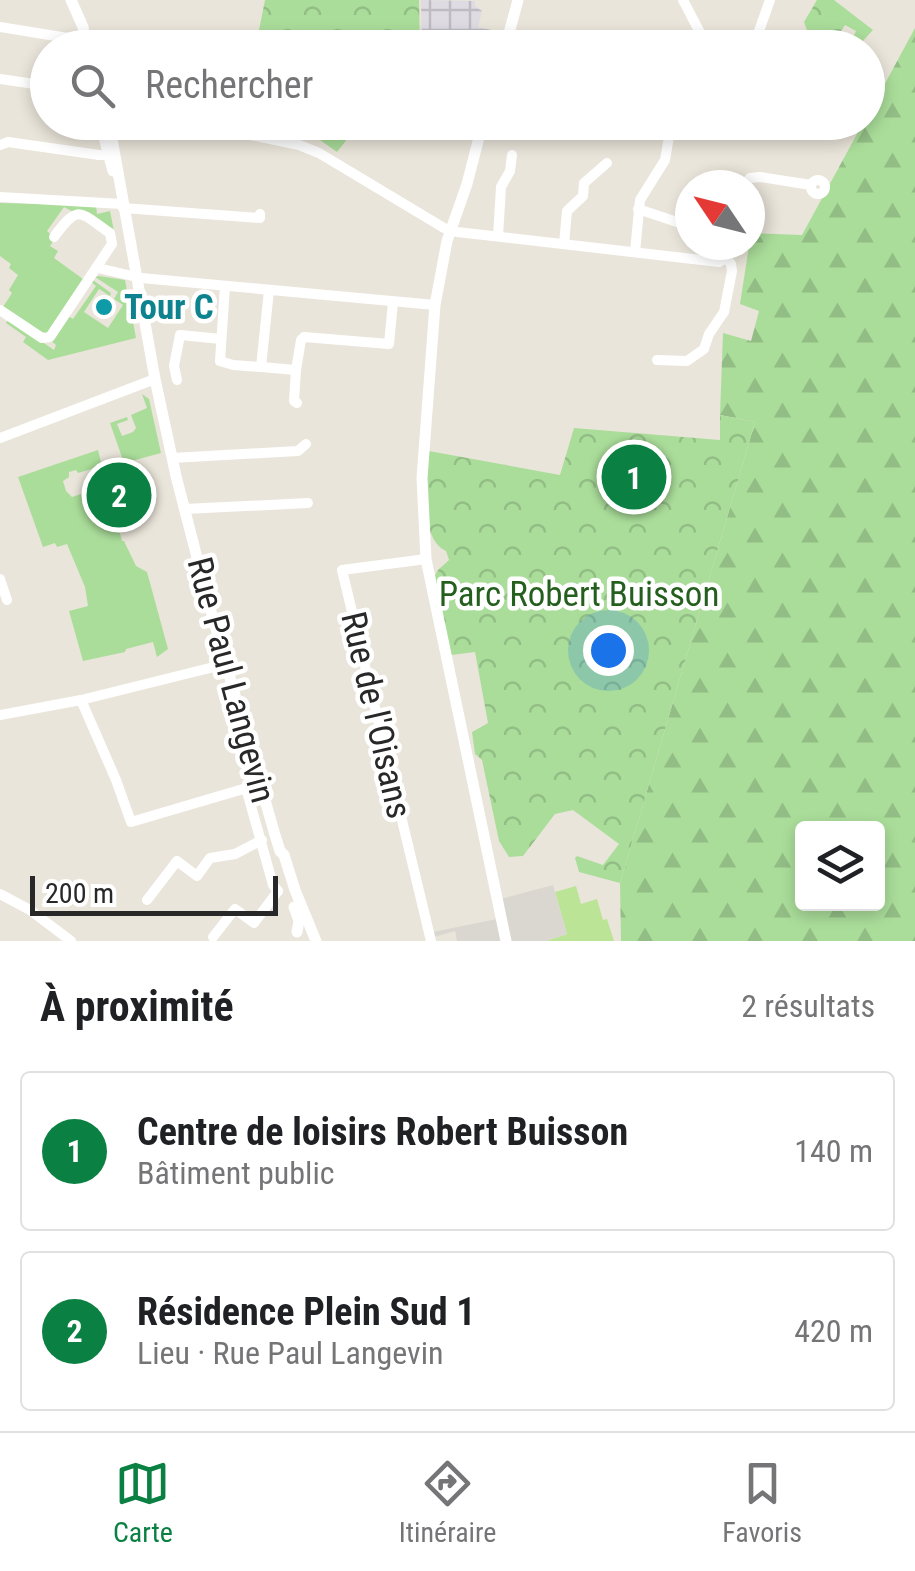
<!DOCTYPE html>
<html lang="fr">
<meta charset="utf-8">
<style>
:root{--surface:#fff;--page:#f2f2f2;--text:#202124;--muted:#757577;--line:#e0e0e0;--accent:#0b8043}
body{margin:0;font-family:"Roboto Condensed",sans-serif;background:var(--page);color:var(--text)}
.controls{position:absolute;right:30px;bottom:30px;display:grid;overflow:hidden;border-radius:10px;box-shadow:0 5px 15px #0003}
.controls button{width:90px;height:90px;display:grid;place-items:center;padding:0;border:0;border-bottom:2px solid var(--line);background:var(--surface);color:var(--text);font:50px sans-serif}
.compass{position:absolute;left:675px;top:170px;width:90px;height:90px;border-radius:50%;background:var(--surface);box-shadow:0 5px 15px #0003;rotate:305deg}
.scale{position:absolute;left:30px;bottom:25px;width:248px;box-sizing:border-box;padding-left:10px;border:5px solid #282828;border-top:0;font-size:28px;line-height:35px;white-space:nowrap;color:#282828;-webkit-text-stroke:8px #fff;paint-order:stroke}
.you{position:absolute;left:608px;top:650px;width:35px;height:35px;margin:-25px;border:8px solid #fff;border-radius:50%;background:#1a73e8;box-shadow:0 0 0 15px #1a73e833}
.badge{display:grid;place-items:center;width:65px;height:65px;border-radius:50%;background:var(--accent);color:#fff;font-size:32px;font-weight:700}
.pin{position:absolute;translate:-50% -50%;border:5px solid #fff;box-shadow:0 2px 10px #0006}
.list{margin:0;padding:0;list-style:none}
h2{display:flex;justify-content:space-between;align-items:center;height:130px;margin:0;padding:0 40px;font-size:42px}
h2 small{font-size:32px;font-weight:400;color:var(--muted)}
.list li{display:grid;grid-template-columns:65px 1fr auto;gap:30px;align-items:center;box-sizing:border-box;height:160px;margin:0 20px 20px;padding:0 20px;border:2px solid var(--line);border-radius:10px}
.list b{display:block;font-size:38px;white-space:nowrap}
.list p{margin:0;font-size:32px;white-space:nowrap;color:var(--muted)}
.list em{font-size:32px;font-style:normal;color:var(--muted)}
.icon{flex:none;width:55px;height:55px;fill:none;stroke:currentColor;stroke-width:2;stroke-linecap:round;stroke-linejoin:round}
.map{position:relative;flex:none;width:915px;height:941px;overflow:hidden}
.search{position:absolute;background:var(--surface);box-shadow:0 5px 15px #0003;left:30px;right:30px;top:30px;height:110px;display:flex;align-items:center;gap:25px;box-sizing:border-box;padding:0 35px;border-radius:55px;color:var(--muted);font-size:38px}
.sheet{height:490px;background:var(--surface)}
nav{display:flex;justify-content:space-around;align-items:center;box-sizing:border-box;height:140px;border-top:2px solid var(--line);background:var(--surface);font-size:28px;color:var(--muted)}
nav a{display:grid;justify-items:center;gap:5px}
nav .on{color:var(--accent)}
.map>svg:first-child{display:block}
</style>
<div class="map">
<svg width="915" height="941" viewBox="0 0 915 941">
<defs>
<pattern id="industrial-grid" width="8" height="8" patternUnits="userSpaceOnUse" patternTransform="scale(2.5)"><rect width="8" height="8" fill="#dedbe2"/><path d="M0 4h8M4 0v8" fill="none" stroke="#bebcc2"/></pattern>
<pattern id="forest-firs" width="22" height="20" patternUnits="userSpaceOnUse" patternTransform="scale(2.5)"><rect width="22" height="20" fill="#aadd9a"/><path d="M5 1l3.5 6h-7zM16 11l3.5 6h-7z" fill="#92be85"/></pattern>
<pattern id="park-crowns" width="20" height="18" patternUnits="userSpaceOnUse" patternTransform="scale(2.5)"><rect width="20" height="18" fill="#aadd9a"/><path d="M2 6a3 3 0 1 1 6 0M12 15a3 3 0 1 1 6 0" fill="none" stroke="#92be85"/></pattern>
</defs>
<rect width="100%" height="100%" fill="#eae5da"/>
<path fill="url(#industrial-grid)" d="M421,0L475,1V6L482,11L478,27L496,31L492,47H422Z"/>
<g fill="#aadd9a">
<path d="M0,203L96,205L97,214L110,211L114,231L111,232L64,207L47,231L55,238L50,246L58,251L54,258L83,279L47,333H42L3,307L12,293L9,290L18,275L9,268L11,264L0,256Z"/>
<path d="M99,276L125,280L136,338L48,360L23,342L26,337L6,323L9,319L54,350L56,345L51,341L68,316L73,319L96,286L91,282L93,280L111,293L110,296L99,289L84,312L108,328L123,305L114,299L118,292L95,277Z"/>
<path d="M142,394L149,399L161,453L124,463L110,423L127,417L128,420L117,424L122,436L133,432L136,428L131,415L147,408Z"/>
<path d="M98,450L102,466L78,473L76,470L69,472V477L63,481L66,491L72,497L107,485L122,541H124L136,566L147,572L168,649L157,657L153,642L126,649L125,652L83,661L69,611L88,606L85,587L67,544L57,547L55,543L43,547L18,477Z"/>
</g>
<path fill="url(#forest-firs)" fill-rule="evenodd" d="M915,28V941H621L620,883L755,422L720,415L723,333L751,341L759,311L740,304L751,233L802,235L863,123L868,122V115ZM802,828H878V904H802Z"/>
<g fill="url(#park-crowns)">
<path d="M265,0H419L420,47H263L257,40Z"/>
<path d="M817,0H834L873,30L861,43L853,38L856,31L845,25L831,47H813L804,22Z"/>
<path d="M315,123V122L360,123L337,152L310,133Z"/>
<path d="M720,415L755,422L620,883L579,872L575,858L577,856L603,865L619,844L573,810L555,814L523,856L509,857L499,841L482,760L475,754L472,732L488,723L475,652L451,655L434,577L438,570L449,560L446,551C418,538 426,478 429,451L560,475L574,428L720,440Z"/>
</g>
<path fill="#bbe496" d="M576,886L581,904L597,899L603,920L607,919L614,941H546L567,934L555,892Z"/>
<g fill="#dad7d1">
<path d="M553,885L567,934L546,941H510L501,899Z"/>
<path d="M497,919L501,941H457L455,931L434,937L433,932Z"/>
</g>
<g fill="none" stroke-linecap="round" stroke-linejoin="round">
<g stroke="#fff" stroke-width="10">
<path d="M683,0L708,48"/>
<path d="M770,0L759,31L761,35L778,40L782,48"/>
<path d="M0,27L86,41L92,38"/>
<path d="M0,79L48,86"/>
<path d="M188,122L299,145L319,153L444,228L457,232L719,262L728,256L733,245"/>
<path d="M689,122L692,123"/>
<path d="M0,145L8,142L99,155H115"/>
<circle cx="818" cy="187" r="7"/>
<path d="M744,185L750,178L760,177L811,185"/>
<path d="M0,197L122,204"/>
<path d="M123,208L260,218V214"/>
<path d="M638,209L677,222L690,223"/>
<path d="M498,236L501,187L510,171L512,155"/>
<path d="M564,244L567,211L583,196L584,183L607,163"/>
<path d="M635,252L640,200L665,160L670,131L675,122"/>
<path d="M98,268L141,278L435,305"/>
<path d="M225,286L220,361L233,365L261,367"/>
<path d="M269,290L261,367L296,370L301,340L304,337L389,344L393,302"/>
<path d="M0,310L42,338L50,337L112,244L110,233C79,212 79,203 54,237"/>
<path d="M657,360L687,361L704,349L709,334L724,312L732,271L731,264L726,258"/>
<path d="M296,370L294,401L297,403"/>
<path d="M177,380L174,366L180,335L221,339"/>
<path d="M0,438L155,379"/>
<path d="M172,458L298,451L306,444"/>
<path d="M185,509L308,503"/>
<path d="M426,559L342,570L431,941"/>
<path d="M0,579L7,600"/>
<path d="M81,700L116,780L131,822L260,784"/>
<path d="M0,715L81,700L226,664"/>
<path d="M246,788L273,885L278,891"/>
<path d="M0,894L30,910L71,941"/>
<path d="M147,900L177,861L197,876L210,858L235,854L262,840"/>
<path d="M213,937L235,909L254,923L278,891"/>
</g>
<g stroke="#fff" stroke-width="11">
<path d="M71,0L83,27L87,48"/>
<path d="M505,48L518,0"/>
<path d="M100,122L113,171"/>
<path d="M109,122L155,379L176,476L210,608L275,835L280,851L284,855L295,890L316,941"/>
<path d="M483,122L467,184L447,241L435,305L422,478L426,559L506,941"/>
<path d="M294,907L299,921L297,932"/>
</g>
</g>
<circle fill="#0f9aa8" stroke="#fff" stroke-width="4" cx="104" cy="307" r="10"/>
<g text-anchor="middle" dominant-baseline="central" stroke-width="9" stroke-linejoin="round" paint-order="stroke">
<g font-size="35" font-weight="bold" fill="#0d838f" stroke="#fff" text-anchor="start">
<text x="124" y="307">Tour C</text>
</g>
<g font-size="35" fill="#245f1e" stroke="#fff">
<text x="579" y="594">Parc Robert Buisson</text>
</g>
<g font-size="35" fill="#282828" stroke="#fff">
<text transform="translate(231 680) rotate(75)">Rue Paul Langevin</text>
<text transform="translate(376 715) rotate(77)">Rue de l'Oisans</text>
</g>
</g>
</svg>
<div class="controls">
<button><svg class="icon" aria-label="layers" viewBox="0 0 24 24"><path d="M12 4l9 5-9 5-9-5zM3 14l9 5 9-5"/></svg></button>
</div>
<svg class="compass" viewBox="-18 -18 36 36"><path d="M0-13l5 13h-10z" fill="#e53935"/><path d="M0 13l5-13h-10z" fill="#757577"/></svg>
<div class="scale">200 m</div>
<div class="you"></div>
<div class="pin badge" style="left:634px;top:477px">1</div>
<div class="pin badge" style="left:119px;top:495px">2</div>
<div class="search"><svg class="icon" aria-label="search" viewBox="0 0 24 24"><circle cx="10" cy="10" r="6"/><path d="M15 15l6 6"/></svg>Rechercher</div>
</div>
<section class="sheet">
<h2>À proximité<small>2 résultats</small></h2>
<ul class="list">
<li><span class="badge">1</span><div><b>Centre de loisirs Robert Buisson</b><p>Bâtiment public</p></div><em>140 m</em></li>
<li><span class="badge">2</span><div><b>Résidence Plein Sud 1</b><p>Lieu · Rue Paul Langevin</p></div><em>420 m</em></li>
</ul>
</section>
<nav>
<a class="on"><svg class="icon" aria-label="map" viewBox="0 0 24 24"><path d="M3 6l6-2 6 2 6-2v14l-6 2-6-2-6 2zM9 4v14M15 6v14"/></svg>Carte</a>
<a><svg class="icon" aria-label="directions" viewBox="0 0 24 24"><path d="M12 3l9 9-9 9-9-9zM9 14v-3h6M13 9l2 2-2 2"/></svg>Itinéraire</a>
<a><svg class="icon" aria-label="saved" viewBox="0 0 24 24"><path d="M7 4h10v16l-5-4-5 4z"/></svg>Favoris</a>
</nav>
